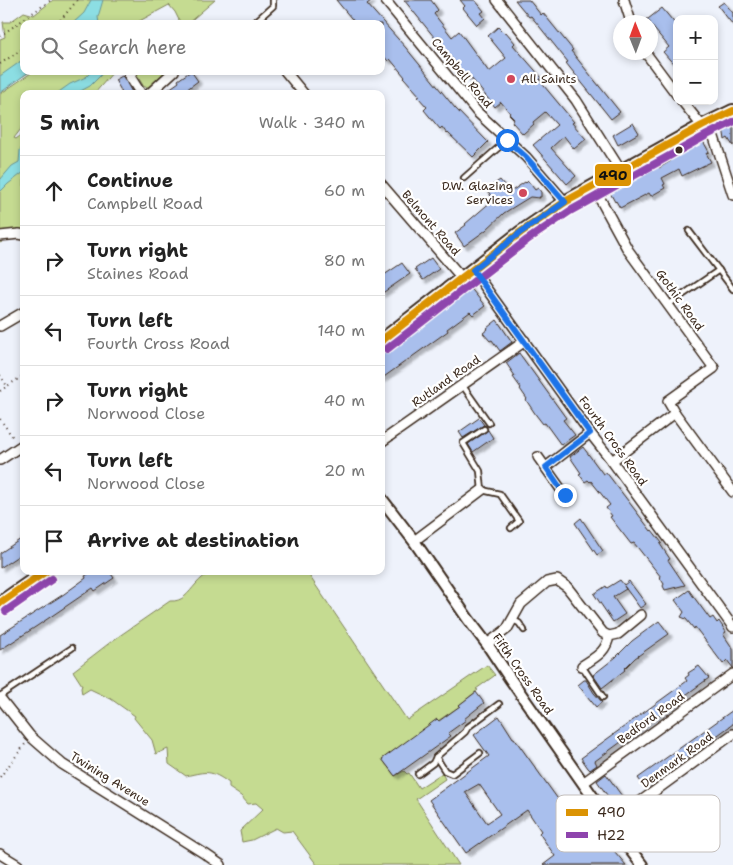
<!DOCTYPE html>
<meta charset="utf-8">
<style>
:root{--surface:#fff;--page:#f2f2f2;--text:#222;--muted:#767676;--line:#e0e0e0}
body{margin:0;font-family:"Shantell Sans",sans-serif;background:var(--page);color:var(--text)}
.controls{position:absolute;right:15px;top:15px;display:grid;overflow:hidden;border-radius:10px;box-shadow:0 2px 8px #0003}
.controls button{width:45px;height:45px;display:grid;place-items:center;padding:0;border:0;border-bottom:1px solid var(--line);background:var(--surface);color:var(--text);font:25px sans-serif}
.compass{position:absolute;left:613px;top:15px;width:45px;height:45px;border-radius:50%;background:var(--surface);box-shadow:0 2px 8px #0003;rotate:359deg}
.stop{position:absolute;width:15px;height:15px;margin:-11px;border:4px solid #1a73e8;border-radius:50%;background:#fff}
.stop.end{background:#1a73e8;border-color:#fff;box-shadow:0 1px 5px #0008}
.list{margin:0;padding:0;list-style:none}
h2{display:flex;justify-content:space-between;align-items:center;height:65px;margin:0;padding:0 20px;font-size:21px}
h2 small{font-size:16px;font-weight:400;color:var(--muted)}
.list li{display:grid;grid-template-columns:32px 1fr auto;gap:15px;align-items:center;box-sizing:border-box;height:70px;padding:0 20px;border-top:1px solid var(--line)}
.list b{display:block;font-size:19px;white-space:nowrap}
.list p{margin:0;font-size:16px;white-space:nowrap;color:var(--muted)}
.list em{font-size:16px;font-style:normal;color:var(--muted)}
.icon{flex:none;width:28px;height:28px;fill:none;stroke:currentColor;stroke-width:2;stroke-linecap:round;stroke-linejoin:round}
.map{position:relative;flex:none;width:733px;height:865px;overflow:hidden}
.search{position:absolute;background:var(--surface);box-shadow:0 2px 8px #0003;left:20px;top:20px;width:365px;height:55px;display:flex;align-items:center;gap:12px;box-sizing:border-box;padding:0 18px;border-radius:10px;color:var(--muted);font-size:19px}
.panel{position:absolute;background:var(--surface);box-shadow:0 2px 8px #0003;left:20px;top:90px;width:365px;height:485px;border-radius:10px}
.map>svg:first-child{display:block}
</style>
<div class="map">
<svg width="733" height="865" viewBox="0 0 733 865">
<defs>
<filter id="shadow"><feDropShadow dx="3.5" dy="3.5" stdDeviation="1" flood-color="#0004"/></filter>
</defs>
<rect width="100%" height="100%" fill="#eef2fb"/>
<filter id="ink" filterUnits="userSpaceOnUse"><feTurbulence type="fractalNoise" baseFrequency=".02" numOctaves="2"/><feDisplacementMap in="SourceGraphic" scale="10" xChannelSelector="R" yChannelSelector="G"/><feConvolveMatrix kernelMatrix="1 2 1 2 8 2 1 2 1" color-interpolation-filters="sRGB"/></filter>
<g filter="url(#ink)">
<g fill="#c5db91" stroke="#808258">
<path d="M53,0H215L187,24H181L175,12L169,5L134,24H96L97,7L71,24H24V71H31L0,91V39L5,37L3,22H10L24,12L34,15Z"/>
<path d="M34,71H114L94,94H24V125L14,138L16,139L24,133V235L1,236L2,242L0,243V94Z"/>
<path d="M138,71H167L151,87H144L136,74Z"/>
<path d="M211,571L219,574L223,571H306L407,720L487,665L495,675L494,676L476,689L478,690L459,705L460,706L382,759L395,776L404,771L407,774L409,773L419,788L442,773L445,779L416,799L459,865H317L292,831L283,832L276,828L252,840L242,842L240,831L263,809L256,803L248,804L241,796L229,788V783C211,770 207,771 186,776L169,764L168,749L156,754L152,740L134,718L135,716L111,699L90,689L82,694L81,688L82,685L73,671L112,641L170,601C183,602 188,593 196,584C200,579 206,575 211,571Z"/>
</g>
<g fill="#8cdee3" stroke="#6c9694">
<path d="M91,0H103L98,17L99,24H72L84,13Z"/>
<path d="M24,59V71H30L0,93V76Z"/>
<path d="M92,71H103V73L90,86L75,94H56L70,84L86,77Z"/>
<path d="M24,145V172L8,184L0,192V180L12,166L19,162L20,150Z"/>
</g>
<g fill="#a9bfed" stroke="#3b2a1e" fill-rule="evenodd" filter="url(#shadow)">
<path d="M336,0H372L367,4L406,48L455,108L488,142L473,157L448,133L447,134L442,127L440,129L424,110L427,107L418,97L420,96L404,78L405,77L390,59L388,61L381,53V24H356Z"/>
<path d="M404,0H431L438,10L434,14L452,37L459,31L489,72L506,58L488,36L498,27L504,33L506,32L515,43L513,45L542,78L539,80L574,122L572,123L586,139L574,149L564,136L551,148L576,176L567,184L533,145L557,125L545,112L533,122L534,124L523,134L512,122L514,119L509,114L510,113L501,102L495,107L471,78L469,80Z"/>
<path d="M460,0H475L484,11L481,13L485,18L477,25L463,8L465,6Z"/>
<path d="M515,0H529L541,15L543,13L573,50L571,51L620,112L611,119L566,63L568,62L531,16L529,17Z"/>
<path d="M724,2L733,13V25L718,6Z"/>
<path d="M662,8L677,26V68L663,52L669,47L650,24V22H649L646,19H648Z"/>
<path d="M191,71L198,81L186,90L189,94H162L179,82L178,80Z"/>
<path d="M122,76L124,78L133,94H123L115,80Z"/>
<path d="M733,122V146L728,138L725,140L723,127Z"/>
<path d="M633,123L639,133L618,145L613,135Z"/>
<path d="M703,141L709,152L706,153L711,162L682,176L679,169L662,178L665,184L663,185L665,188L651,196L649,193L620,208L616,201L615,202L609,191L657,165L659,168L671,161L670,157Z"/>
<path d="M500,180L510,192L525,182L526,183L528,181L535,190L538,188L541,192V197H539L540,198L530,197L525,200L504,213L486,230L464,246L455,233L466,225L465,224L493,200L487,189Z"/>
<path d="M431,258L439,269L423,280L415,269Z"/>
<path d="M402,263L410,274L381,294V277Z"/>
<path d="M469,286L485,306L473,315L470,312L447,329L448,331L381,379V352L436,314L435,312Z"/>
<path d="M497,320L512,342L500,351L492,340L490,341L483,333L488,329L487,328Z"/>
<path d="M519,353L566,418L563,420L575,435L561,445L545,423L543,424L536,415L526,400L527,399L520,389L521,388L513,377L515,376L506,363Z"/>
<path d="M479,418L484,425L463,438L459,432Z"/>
<path d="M488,430L493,438L473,452L468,444Z"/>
<path d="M583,447L603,474L606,472L651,531L652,530L662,543L660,544L670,559L668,560L685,585L665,590L663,586L664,584L660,578L661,577L634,543L631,544L610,517L612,516L606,508L610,505L591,481L590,482L588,480L585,482L579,474L581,473L570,457Z"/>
<path d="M581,518L603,551L597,555L575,523Z"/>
<path d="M24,537V552L0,568V553Z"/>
<path d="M93,571H109L114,578L95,591L93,588L37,626L0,650V635L64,594L86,578L85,576Z"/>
<path d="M620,580L624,585L629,581L646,604L640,608L624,586L626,589L613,597L625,614L613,622L594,594L606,586L607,588Z"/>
<path d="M689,590L693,596L710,619L713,617L717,623L719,621L726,632L723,634L733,649V668L727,660L723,664L695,627L694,629L686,619L681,617L684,612L675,600Z"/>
<path d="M659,621L669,634L635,658L624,669L625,670L602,688L593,675L616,657L632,641Z"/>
<path d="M699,666L709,678L595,761L597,765L590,770L588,768L581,758L687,681L685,678L689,675L688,673Z"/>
<path d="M584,680H586L594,693L602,702L596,707L578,685Z"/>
<path d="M476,692L484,703L464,719L466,720L448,733L451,736L395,776L382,759L437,719L439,721L460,706L459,705Z"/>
<path d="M733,710V724L645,788L638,778Z"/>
<path d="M499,716L513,738H514L565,809H566L594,847L604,839L626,865H543L555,856L539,833L541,831L527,810L466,853L429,800L489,756L474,735ZM479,784L500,814L487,823L465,792Z"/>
<path d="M606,774L627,803L619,809H617L597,781Z"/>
</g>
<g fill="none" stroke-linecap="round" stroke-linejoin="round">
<g stroke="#3b2a1e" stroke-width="8">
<g id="service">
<path d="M254,24V23L273,6V0"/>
<path d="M464,178L507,140"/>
<path d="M689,231L733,289"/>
<path d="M668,305L719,270"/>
<path d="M463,386L489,423"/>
<path d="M484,429L463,443L480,471L482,490L500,494L519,521L511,528"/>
<path d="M513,620L519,623L524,630"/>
<path d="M582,666L603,697"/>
<path d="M0,696L72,648"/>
<path d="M436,757L445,771L452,774L480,753"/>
<path d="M418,774L433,763L436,757L465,732L468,727L499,704"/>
</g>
</g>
<g stroke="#3b2a1e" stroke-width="12">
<g id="minor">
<path d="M385,0L477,112L526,157L565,202"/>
<path d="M497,0L576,100L621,171"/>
<path d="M624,0L631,22"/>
<path d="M645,52L677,95"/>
<path d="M133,71L129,75L141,94"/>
<path d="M285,71L304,94"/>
<path d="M149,94L174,71"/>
<path d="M682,101L702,126"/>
<path d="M709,122L733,195"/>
<path d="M381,184L462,278"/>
<path d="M593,186L628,250L714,368L668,401L675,413"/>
<path d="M0,236L19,234L24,235"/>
<path d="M473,270L590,433L612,461L733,627"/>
<path d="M0,326L24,312"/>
<path d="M381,442L525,341"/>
<path d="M538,457L565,495"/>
<path d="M0,460L24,444"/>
<path d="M612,461L675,413L733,492"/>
<path d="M546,467L590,433"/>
<path d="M414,541L482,490"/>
<path d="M487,644L507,629L521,604L547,582L557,580L567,587L603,633L609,636"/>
<path d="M582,666C595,657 606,653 609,636L618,634L641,615"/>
<path d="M0,698L30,736L62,764L205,854L221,865"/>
<path d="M583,783L733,674"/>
<path d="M611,823L733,734"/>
<path d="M0,854L18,865"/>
</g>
</g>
<g stroke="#3b2a1e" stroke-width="14">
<path id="tertiary" d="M381,498L414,541L468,619L487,644L511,680L611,823L613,827L642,865"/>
</g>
<g stroke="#3b2a1e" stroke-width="16">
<g id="primary">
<path d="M381,341L521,232L565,202L702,126L733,111"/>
<path d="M0,603L46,571"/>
</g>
</g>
<g stroke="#3b2a1e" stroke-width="2" stroke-dasharray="1 4" stroke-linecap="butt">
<path d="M57,24L75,3L77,0"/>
<path d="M0,36L51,0"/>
<path d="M0,64L24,48"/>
<path d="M0,375L7,386"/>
<path d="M0,391L24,375"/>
<path d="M0,419L14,439"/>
<path d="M0,777L26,743"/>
</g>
<use href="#service" stroke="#fff" stroke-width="4.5"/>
<use href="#minor" stroke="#fff" stroke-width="9"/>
<use href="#tertiary" stroke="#fff" stroke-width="10"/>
<use href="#primary" stroke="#fff" stroke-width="12"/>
<g stroke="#fff" stroke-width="11">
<g id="bus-1">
<path d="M381,341L521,232L565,202L702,126L733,111"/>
<path d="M0,603L46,571"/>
</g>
</g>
<g stroke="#fff" stroke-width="11">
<g id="bus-2">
<path d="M387,349L527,240L570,211L707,135L733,122"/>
<path d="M6,611L52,579"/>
</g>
</g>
<use href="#bus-1" stroke="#db9304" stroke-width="8"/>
<use href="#bus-2" stroke="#8e44ad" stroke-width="8"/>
</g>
</g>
<g fill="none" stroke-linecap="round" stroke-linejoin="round" filter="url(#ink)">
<path stroke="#1a73e8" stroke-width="6" d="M507,140L526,157L565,202L521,232L473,270L590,433L546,467L565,495"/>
</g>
<g fill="#d1495b" stroke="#fff" stroke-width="2">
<circle cx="511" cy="79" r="5"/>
<circle cx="523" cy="193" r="5"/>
</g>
<circle fill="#3b2a1e" stroke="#fff" stroke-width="2" cx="679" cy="150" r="4.5"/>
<g text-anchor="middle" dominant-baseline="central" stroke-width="4.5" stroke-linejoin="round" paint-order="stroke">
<g font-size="12" fill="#3b2a1e" stroke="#fff">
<text transform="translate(462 73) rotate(50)">Campbell Road</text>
<text transform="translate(431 223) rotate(49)">Belmont Road</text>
<text transform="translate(680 300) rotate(54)">Gothic Road</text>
<text transform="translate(446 381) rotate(-35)">Rutland Road</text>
<text transform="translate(613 441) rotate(54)">Fourth Cross Road</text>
<text transform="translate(523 674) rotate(55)">Fifth Cross Road</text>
<text transform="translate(651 718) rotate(-36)">Bedford Road</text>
<text transform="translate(677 760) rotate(-36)">Denmark Road</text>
<text transform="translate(110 779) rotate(32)">Twining Avenue</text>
</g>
<g font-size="12" fill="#3b2a1e" stroke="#fff" text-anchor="start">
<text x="521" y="79">All Saints</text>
<text x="513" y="186" text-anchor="end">D.W. Glazing<tspan x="513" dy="14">Services</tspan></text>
</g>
</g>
<rect x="556" y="795" width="164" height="57" rx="8" fill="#fff" stroke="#c4bfbc" stroke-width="1"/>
<rect x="566" y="809" width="22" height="7" fill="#db9304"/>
<rect x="566" y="832" width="22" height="6" fill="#8e44ad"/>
<g font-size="14" fill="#3b2a1e">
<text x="597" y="817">490</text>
<text x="597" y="840">H22</text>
</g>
<rect stroke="#fff" stroke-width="2" x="594" y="163" width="38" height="24" rx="5" fill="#db9304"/>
<g font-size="14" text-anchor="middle" font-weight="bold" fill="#111">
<text x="613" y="180">490</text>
</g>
</svg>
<div class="controls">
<button>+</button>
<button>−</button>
</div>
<svg class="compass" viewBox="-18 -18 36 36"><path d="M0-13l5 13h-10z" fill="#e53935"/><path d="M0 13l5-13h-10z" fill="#767676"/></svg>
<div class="stop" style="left:507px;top:140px"></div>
<div class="stop end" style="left:565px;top:495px"></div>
<div class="search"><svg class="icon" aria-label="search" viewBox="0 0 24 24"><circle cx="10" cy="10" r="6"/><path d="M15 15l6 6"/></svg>Search here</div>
<section class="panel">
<h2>5 min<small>Walk · 340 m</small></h2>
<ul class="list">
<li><svg class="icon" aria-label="ahead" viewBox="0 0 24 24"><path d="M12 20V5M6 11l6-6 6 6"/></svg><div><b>Continue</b><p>Campbell Road</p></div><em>60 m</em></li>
<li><svg class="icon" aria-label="right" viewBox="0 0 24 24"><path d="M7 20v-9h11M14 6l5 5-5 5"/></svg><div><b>Turn right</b><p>Staines Road</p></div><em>80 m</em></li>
<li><svg class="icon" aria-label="left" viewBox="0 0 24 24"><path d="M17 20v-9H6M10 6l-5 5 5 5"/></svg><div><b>Turn left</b><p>Fourth Cross Road</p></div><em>140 m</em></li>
<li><svg class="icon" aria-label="right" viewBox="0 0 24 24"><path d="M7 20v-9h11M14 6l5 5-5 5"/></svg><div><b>Turn right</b><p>Norwood Close</p></div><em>40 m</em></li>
<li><svg class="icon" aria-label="left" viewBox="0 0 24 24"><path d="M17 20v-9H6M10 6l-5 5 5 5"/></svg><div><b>Turn left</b><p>Norwood Close</p></div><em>20 m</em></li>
<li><svg class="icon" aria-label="arrive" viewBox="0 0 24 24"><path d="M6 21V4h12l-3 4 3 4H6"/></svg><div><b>Arrive at destination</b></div></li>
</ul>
</section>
</div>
